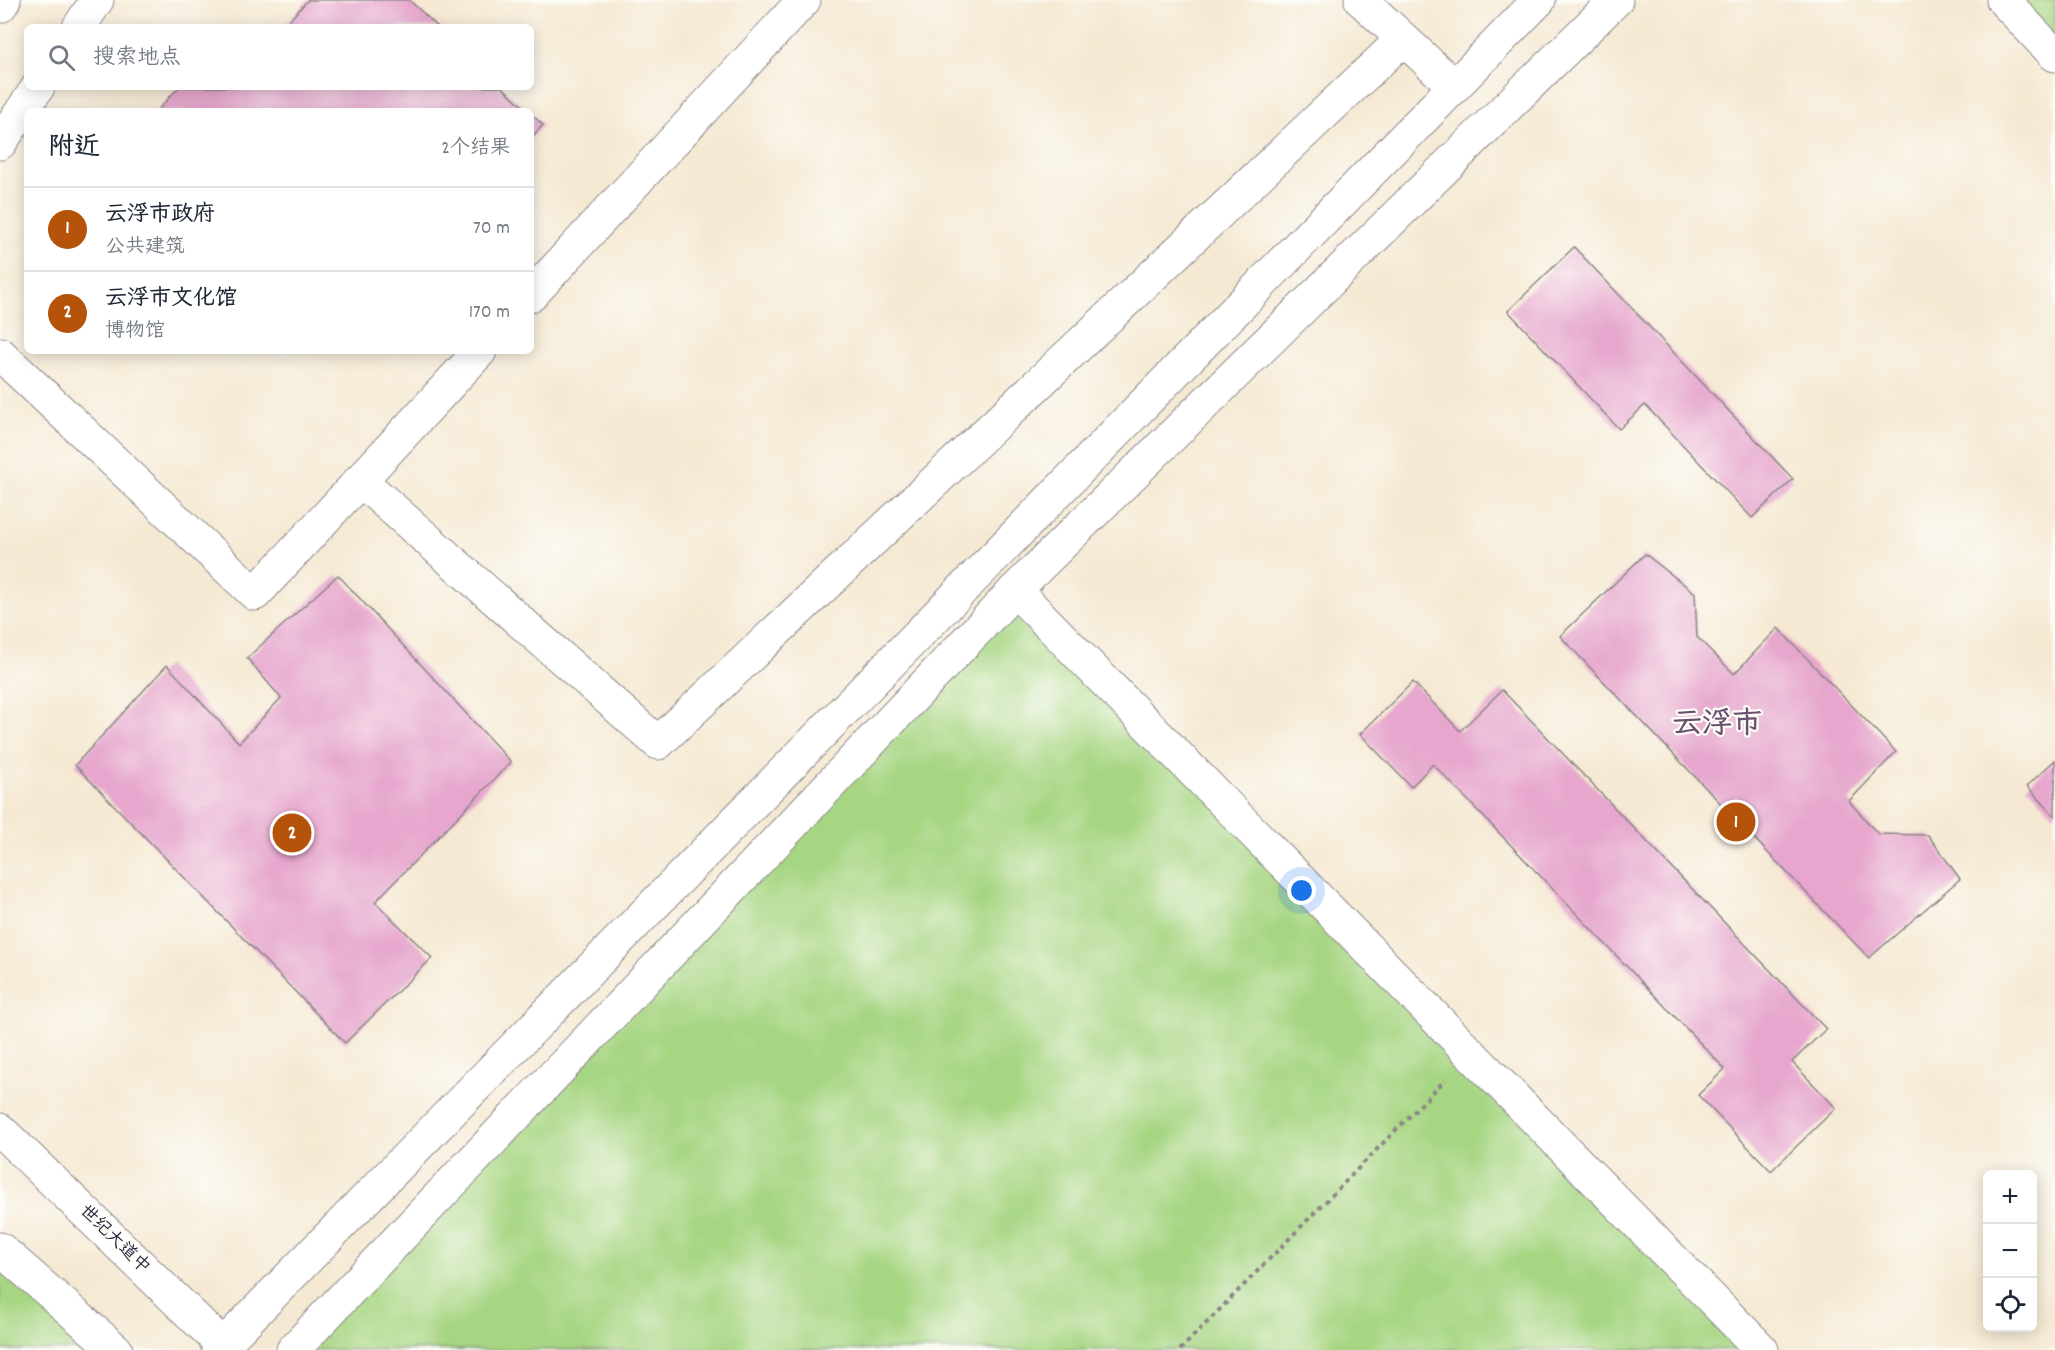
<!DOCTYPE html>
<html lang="zh">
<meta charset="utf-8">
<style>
:root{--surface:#fff;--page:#f6f6f7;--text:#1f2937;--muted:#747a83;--line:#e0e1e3;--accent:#b45309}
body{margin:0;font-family:Dekko,"LXGW WenKai TC",sans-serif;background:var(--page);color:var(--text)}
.controls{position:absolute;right:18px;bottom:18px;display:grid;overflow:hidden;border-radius:9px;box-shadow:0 3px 15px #0003}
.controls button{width:54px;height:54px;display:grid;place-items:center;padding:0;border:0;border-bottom:2px solid var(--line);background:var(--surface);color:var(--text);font:30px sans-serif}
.you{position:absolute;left:1302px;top:891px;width:21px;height:21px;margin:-15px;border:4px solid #fff;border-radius:50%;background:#1a73e8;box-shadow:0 0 0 9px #1a73e833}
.badge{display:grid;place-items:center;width:39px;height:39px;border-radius:50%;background:var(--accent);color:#fff;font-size:20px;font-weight:700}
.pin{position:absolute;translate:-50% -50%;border:3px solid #fff;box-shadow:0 2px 6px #0006}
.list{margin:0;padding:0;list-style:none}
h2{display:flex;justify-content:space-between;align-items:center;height:78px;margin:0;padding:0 24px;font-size:26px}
h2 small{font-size:20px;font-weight:400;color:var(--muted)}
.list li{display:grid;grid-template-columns:39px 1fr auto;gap:18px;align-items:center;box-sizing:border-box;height:84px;padding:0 24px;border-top:2px solid var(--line)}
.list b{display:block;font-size:22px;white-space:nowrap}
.list p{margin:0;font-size:20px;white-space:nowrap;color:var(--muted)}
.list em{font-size:20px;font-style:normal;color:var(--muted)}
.icon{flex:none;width:33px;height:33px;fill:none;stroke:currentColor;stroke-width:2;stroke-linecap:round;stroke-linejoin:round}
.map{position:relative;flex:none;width:2055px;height:1350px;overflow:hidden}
.search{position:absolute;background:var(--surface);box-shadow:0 3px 15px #0003;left:24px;top:24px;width:510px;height:66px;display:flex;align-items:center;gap:15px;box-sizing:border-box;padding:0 21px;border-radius:9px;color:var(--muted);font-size:22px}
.panel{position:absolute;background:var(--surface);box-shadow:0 3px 15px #0003;left:24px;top:108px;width:510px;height:246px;border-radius:9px}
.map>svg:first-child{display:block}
</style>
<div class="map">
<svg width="2055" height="1350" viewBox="0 0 2055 1350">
<rect width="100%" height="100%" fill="#fdfcf7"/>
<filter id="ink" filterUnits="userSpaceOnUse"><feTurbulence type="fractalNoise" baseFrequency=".0167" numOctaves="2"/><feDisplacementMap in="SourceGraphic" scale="12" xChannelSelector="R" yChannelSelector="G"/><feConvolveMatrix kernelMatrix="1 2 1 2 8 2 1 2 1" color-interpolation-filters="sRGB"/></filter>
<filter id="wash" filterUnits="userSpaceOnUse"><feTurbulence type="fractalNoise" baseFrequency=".008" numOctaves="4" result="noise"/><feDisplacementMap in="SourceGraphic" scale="24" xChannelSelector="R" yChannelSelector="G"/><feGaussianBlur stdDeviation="1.35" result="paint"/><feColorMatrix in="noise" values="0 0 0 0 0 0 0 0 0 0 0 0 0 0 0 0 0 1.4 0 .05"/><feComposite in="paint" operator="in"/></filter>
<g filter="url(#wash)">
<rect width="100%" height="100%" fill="#f5e9d3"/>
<g fill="#a7d683" stroke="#647c5f" stroke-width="1.5">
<path d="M2003,0H2055V55Z"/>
<path d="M1015,590L1762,1350H293Z"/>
<path d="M0,1250L115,1350H0Z"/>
</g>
<g id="blocks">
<g fill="#e6a6cd">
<path d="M308,0H409L438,27H283Z"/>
<path d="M179,87H502L528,111H157Z"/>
<path d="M531,114L543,125L531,138Z"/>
<path d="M1574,247L1793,479L1752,518L1645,405L1619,429L1508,311Z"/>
<path d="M1645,554L1695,593L1697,637L1734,674L1778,628L1896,752L1849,801L1878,834L1928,835L1960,879L1869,958L1560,636Z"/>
<path d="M338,575L511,762L375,902L432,958L345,1043L75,765L167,665L239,743L281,698L247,658Z"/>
<path d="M1413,682L1460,731L1502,690L1826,1029L1792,1062L1836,1108L1771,1171L1698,1095L1725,1069L1433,764L1411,787L1360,734Z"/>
<path d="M2055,760V816L2027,786Z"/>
</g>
</g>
</g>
<g filter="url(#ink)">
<use href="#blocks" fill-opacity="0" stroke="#8c8687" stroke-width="1.5"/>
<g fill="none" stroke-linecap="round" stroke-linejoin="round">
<g stroke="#8c8687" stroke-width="35">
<g id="minor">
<path d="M1361,0L1453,85"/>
<path d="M2003,0L2055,55"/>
<path d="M531,295L804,0"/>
<path d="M0,354L255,594L480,351"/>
<path d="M360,480L658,743L1403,39"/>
<path d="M1015,590L1762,1350"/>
<path d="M218,1350L1539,0"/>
<path d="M293,1350L1015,590L1616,0"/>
</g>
</g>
<g stroke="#8c8687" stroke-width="35">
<g id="major">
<path d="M0,6L4,0"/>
<path d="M79,27L97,0"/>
<path d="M0,143L38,87"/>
<path d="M0,1130L228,1350"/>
<path d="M0,1249L116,1350"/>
</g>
</g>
<path stroke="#8c8687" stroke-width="4" stroke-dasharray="4.5 4.5" stroke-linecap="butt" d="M1180,1350L1445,1080"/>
<use href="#minor" stroke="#fff" stroke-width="33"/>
<use href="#major" stroke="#fff" stroke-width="33"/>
</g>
</g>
<g text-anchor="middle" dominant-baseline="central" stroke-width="4.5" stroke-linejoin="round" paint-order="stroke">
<g font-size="18" fill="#22223b" stroke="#fdfcf7">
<text transform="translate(114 1240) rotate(44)">世纪大道中</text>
</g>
<g font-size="30" font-weight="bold" fill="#67506e" stroke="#fdfcf7">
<text x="1717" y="726">云浮市</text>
</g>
</g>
</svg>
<div class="controls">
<button>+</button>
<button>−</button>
<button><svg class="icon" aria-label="locate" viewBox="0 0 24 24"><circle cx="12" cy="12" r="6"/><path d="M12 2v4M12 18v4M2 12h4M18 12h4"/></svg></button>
</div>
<div class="you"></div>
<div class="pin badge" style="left:1736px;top:822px">1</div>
<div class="pin badge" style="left:292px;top:833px">2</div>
<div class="search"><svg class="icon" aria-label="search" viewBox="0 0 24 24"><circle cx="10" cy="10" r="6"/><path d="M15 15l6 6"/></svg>搜索地点</div>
<section class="panel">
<h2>附近<small>2个结果</small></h2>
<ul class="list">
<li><span class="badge">1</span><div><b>云浮市政府</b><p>公共建筑</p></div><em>70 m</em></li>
<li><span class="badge">2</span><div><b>云浮市文化馆</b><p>博物馆</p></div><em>170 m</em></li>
</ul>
</section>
</div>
